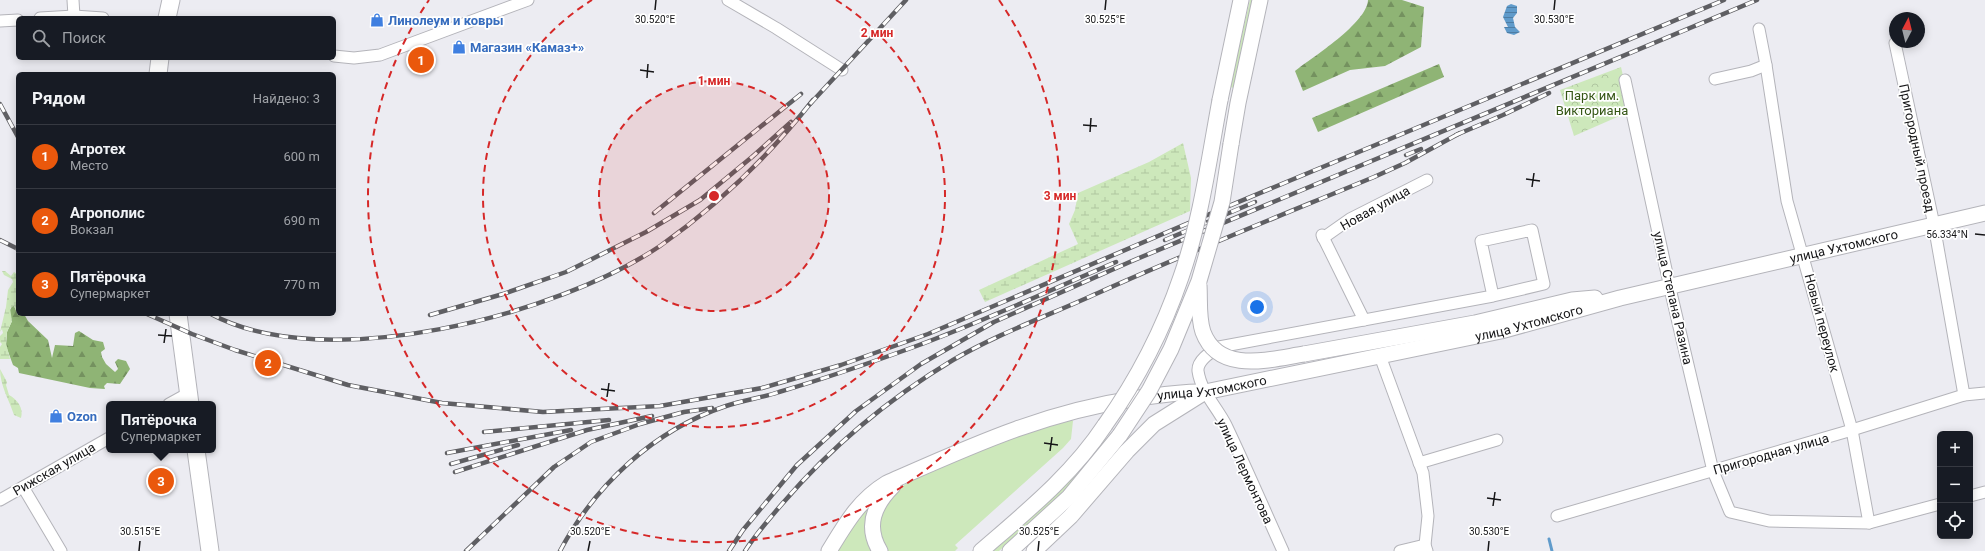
<!DOCTYPE html>
<html lang="ru">
<meta charset="utf-8">
<style>
:root{--surface:#171b24;--page:#20242c;--text:#f1f3f6;--muted:#9ea1a6;--line:#363941;--accent:#ea580c}
body{margin:0;font-family:Roboto,sans-serif;background:var(--page);color:var(--text)}
.controls{position:absolute;right:12px;bottom:12px;display:grid;overflow:hidden;border-radius:6px;box-shadow:0 2px 10px #0003}
.controls button{width:36px;height:36px;display:grid;place-items:center;padding:0;border:0;border-bottom:1px solid var(--line);background:var(--surface);color:var(--text);font:20px sans-serif}
.compass{position:absolute;left:1889px;top:12px;width:36px;height:36px;border-radius:50%;background:var(--surface);box-shadow:0 2px 10px #0003;rotate:7deg}
.you{position:absolute;left:1257px;top:307px;width:14px;height:14px;margin:-10px;border:3px solid #fff;border-radius:50%;background:#1a73e8;box-shadow:0 0 0 6px #1a73e833}
.badge{display:grid;place-items:center;width:26px;height:26px;border-radius:50%;background:var(--accent);color:#fff;font-size:13px;font-weight:700}
.pin{position:absolute;translate:-50% -50%;border:2px solid #fff;box-shadow:0 1px 4px #0006}
.popup{position:absolute;left:106px;top:401px;width:110px;height:52px;box-sizing:border-box;display:grid;place-content:center;border-radius:6px;background:var(--surface);filter:drop-shadow(0 1px 3px #0005);font-size:13px;white-space:nowrap;color:var(--muted)}
.popup b{font-size:15px;color:var(--text)}
.popup::after{content:'';position:absolute;left:50%;top:100%;margin-left:-8px;border:8px solid transparent;border-top-color:var(--surface)}
.list{margin:0;padding:0;list-style:none}
h2{display:flex;justify-content:space-between;align-items:center;height:52px;margin:0;padding:0 16px;font-size:17px}
h2 small{font-size:13px;font-weight:400;color:var(--muted)}
.list li{display:grid;grid-template-columns:26px 1fr auto;gap:12px;align-items:center;box-sizing:border-box;height:64px;padding:0 16px;border-top:1px solid var(--line)}
.list b{display:block;font-size:15px;white-space:nowrap}
.list p{margin:0;font-size:13px;white-space:nowrap;color:var(--muted)}
.list em{font-size:13px;font-style:normal;color:var(--muted)}
.icon{flex:none;width:22px;height:22px;fill:none;stroke:currentColor;stroke-width:2;stroke-linecap:round;stroke-linejoin:round}
.map{position:relative;flex:none;width:1985px;height:551px;overflow:hidden}
.search{position:absolute;background:var(--surface);box-shadow:0 2px 10px #0003;left:16px;top:16px;width:320px;height:44px;display:flex;align-items:center;gap:10px;box-sizing:border-box;padding:0 14px;border-radius:6px;color:var(--muted);font-size:15px}
.panel{position:absolute;background:var(--surface);box-shadow:0 2px 10px #0003;left:16px;top:72px;width:320px;height:244px;border-radius:6px}
.map>svg:first-child{display:block}
</style>
<div class="map">
<svg width="1985" height="551" viewBox="0 0 1985 551">
<defs>
<pattern id="forest-firs" width="22" height="20" patternUnits="userSpaceOnUse"><rect width="22" height="20" fill="#8fb475"/><path d="M5 1l3.5 6h-7zM16 11l3.5 6h-7z" fill="#74915f"/></pattern>
<pattern id="wetland-marsh" width="20" height="14" patternUnits="userSpaceOnUse"><rect width="20" height="14" fill="#cde8bb"/><path d="M1 5h8M5 5V1M11 12h8M15 12V8" fill="none" stroke="#afc6a0"/></pattern>
<pattern id="park-crowns" width="20" height="18" patternUnits="userSpaceOnUse"><rect width="20" height="18" fill="#cde8bb"/><path d="M2 6a3 3 0 1 1 6 0M12 15a3 3 0 1 1 6 0" fill="none" stroke="#afc6a0"/></pattern>
<pattern id="water-rules" width="6" height="5" patternUnits="userSpaceOnUse"><rect width="6" height="5" fill="#609bcb"/><path d="M0 2.5h6" fill="none" stroke="#4e7da4"/></pattern>
</defs>
<rect width="100%" height="100%" fill="#ececf2"/>
<g fill="#cde8bb">
<path d="M1250,0H1254L1234,88L1230,87Z"/>
<path d="M1071,419L1073,421L1071,439L1063,448L955,545L958,548L955,551H887C880,540 874,523 881,510C886,500 899,488 909,482C926,472 946,464 964,457C1000,443 1035,430 1071,419Z"/>
<path d="M1104,439L1108,441L1070,486L1035,520L999,551H992C1034,518 1069,480 1104,439Z"/>
<path d="M870,502L874,551H836Z"/>
</g>
<g fill="url(#forest-firs)">
<path d="M1368,0H1402L1424,7L1421,47L1385,66L1350,70L1303,91L1295,71C1313,57 1367,23 1368,0Z"/>
<path d="M1439,64L1444,77L1318,132L1312,118Z"/>
<path d="M12,306H14L18,315L24,314L28,321L48,340L52,358L55,345L73,346L75,333L79,331L93,340L103,342L105,349L101,352L102,357L106,364L115,372L118,369L115,362L118,359L126,361L130,369L120,384L107,383L104,386L105,389L90,388L19,373L18,368L13,365L6,346L7,332L12,321L9,312Z"/>
</g>
<g fill="url(#wetland-marsh)">
<path d="M1183,143L1191,178L1190,211L985,302L979,290L1078,244L1069,224L1075,210L1078,193L1149,162Z"/>
<path d="M2,271H5L11,276L14,272L17,274L18,314H22L18,315L14,306L10,308L12,321L7,332L6,343L10,359H0V347L2,344L0,342V336L3,333L2,329L0,332L6,307L8,290L13,282L12,279L4,275Z"/>
<path d="M0,369L7,382L6,385L9,395C17,399 24,408 21,418L14,415C9,399 0,386 0,369Z"/>
</g>
<path fill="url(#park-crowns)" d="M1621,67L1631,111L1574,136L1560,90Z"/>
<path fill="url(#water-rules)" d="M1511,4L1517,6V13L1513,18L1515,27L1520,32L1514,35L1507,33L1504,27H1508L1503,17L1507,6Z"/>
<g fill="none" stroke-linecap="round" stroke-linejoin="round">
<path stroke="#609bcb" stroke-width="3" d="M1549,539L1552,551"/>
<g stroke="#b4b4ba" stroke-width="13">
<g id="minor">
<path d="M73,0L74,16"/>
<path d="M728,0L776,28L842,70"/>
<path d="M40,18L74,16L103,18"/>
<path d="M0,21L18,20"/>
<path d="M1759,29L1766,65L1787,201L1852,430L1869,523"/>
<path d="M1895,43L1934,225L1964,395"/>
<path d="M334,56L354,58L380,55L528,0"/>
<path d="M1715,79L1751,71L1766,65"/>
<path d="M1625,80L1672,297L1713,471L1730,512L1769,521L1869,523L1940,504"/>
<path d="M1322,235L1364,320"/>
<path d="M1323,238L1350,219L1427,180"/>
<path d="M1380,356L1423,473L1428,516L1425,545L1427,551"/>
<path d="M169,404L189,393"/>
<path d="M1419,463L1497,440"/>
<path d="M23,487L61,551"/>
<path d="M1970,496L1985,492"/>
<path d="M0,500L109,438"/>
<path d="M1557,516L1852,430L1964,395L1985,393"/>
<path d="M1283,551C1264,509 1246,467 1226,425C1217,407 1201,392 1198,371C1197,360 1211,352 1219,347L1493,296L1544,284L1532,230L1481,241L1493,296"/>
<path d="M1400,551L1425,545"/>
</g>
</g>
<g stroke="#b4b4ba" stroke-width="17">
<g id="secondary">
<path d="M1220,100L1241,0"/>
<path d="M1231,144L1238,103L1260,0"/>
<path d="M1304,354L1475,323L1572,300L1595,298"/>
<path id="s1" d="M829,551C846,523 859,500 887,483C973,445 1044,412 1139,398C1161,395 1182,391 1205,392L1501,331L1620,298L1985,213"/>
<path d="M880,551C865,526 874,505 893,486"/>
<path d="M981,551C1026,512 1072,475 1105,425"/>
<path d="M1010,551L1069,497L1120,435"/>
<path d="M1034,551L1071,516L1127,451L1154,424L1205,392"/>
</g>
</g>
<g stroke="#b4b4ba" stroke-width="19">
<g id="primary">
<path d="M167,18L171,0"/>
<path d="M158,74L160,58"/>
<path d="M178,314L190,404"/>
<path d="M196,450L210,551"/>
</g>
</g>
<use href="#minor" stroke="#fff" stroke-width="11"/>
<use href="#secondary" stroke="#fff" stroke-width="15"/>
<use href="#primary" stroke="#fff" stroke-width="17"/>
<g stroke="#5f5f63" stroke-width="4.5">
<g id="rail">
<path d="M0,104L18,137"/>
<path d="M810,104L906,0"/>
<path d="M1456,135L1503,115L1549,93"/>
<path d="M1406,155L1421,149"/>
<path d="M654,213L801,94"/>
<path d="M0,240L18,249"/>
<path d="M1165,240L1255,202"/>
<path d="M147,314L192,334L235,350L348,385L442,403L543,412L660,406L762,388L841,365L928,334L1212,213L1724,0"/>
<path d="M211,314C325,376 558,315 660,246C718,205 769,156 813,100"/>
<path d="M430,315L503,294L566,272L646,232L700,200L752,157L791,122"/>
<path d="M484,432L609,420"/>
<path d="M447,453L571,430"/>
<path d="M451,464L518,445"/>
<path d="M455,472L587,430L652,416"/>
<path d="M466,551L554,467L591,442L640,424L684,412L712,408"/>
<path d="M560,551C595,485 654,430 726,406C743,400 762,398 779,392C823,379 867,364 911,348C980,323 1048,291 1116,262"/>
<path d="M729,551L743,530L797,465L856,411L921,364L994,322L1132,261L1757,0"/>
<path d="M745,551C756,534 769,519 782,504C831,447 888,399 953,360C999,333 1050,315 1098,293C1189,252 1282,215 1374,177L1405,163L1460,133"/>
</g>
</g>
<use href="#rail" stroke="#fff" stroke-width="3" stroke-dasharray="9" stroke-linecap="butt"/>
<g stroke="#b4b4ba" stroke-width="17" stroke-linecap="butt">
<g id="secondary-bridge">
<path d="M1199,285C1200,300 1198,318 1203,332C1219,375 1271,359 1304,354"/>
<path d="M1105,425C1137,380 1163,330 1181,277C1201,220 1209,159 1220,100"/>
<path d="M1120,435L1149,391L1171,349L1199,281L1222,202L1231,144"/>
</g>
</g>
<use href="#secondary-bridge" stroke="#fff" stroke-width="15"/>
</g>
<path fill="none" stroke="#161618" stroke-width="1.5" d="M655,10L656,0M1105,10L1106,0M1554,10L1555,0M640,70L654,72M647,78L648,64M1083,125L1097,126M1090,132L1091,118M1526,179L1540,181M1532,187L1534,173M1975,234L1985,235M158,335L172,336M164,343L166,329M601,389L615,391M607,397L609,383M1044,443L1058,445M1050,451L1052,437M1487,498L1501,500M1493,506L1495,492M139,551L140,541M588,551L590,541M1038,551L1039,541M1488,551L1489,541"/>
<circle cx="714" cy="196" r="115" fill="#d62828" fill-opacity=".12"/>
<g fill="none" stroke="#d62828" stroke-width="2" stroke-dasharray="7 5">
<circle cx="714" cy="196" r="115"/>
<path d="M836 0A231 231 0 1 1 592 0"/>
<path d="M999 0A346 346 0 1 1 429 0"/>
</g>
<defs>
<g id="shop-bare" transform="scale(1.08)"><path d="M-5-2.5h2.3a2.7 3.5 0 0 1 5.4 0H5L5.5 6h-11ZM-1.5-2.5h3a1.5 2.3 0 0 0-3 0Z" fill="#3f7fe0" stroke="#fff" stroke-width="2.5" paint-order="stroke"/></g>
</defs>
<g fill-rule="evenodd">
<use href="#shop-bare" x="377" y="20"/>
<use href="#shop-bare" x="459" y="47"/>
<use href="#shop-bare" x="56" y="416"/>
</g>
<g text-anchor="middle" dominant-baseline="central" stroke-width="3.5" stroke-linejoin="round" paint-order="stroke">
<g font-size="13" font-weight="bold" fill="#366cbe" stroke="#fff" text-anchor="start">
<text x="388" y="20">Линолеум и ковры</text>
<text x="470" y="47">Магазин «Камаз+»</text>
<text x="67" y="416">Ozon</text>
</g>
<g font-size="13" fill="#355615" stroke="#fff">
<text x="1592" y="95">Парк им.<tspan x="1592" dy="15">Викториана</tspan></text>
</g>
<g font-size="13" fill="#161618" stroke="#fff">
<text transform="translate(1917 148) rotate(78)">Пригородный проезд</text>
<text transform="translate(1375 208) rotate(-29)">Новая улица</text>
<text stroke="none"><textPath href="#s1" startOffset="1079">улица Ухтомского</textPath></text>
<text transform="translate(1673 298) rotate(77)">улица Степана Разина</text>
<text stroke="none"><textPath href="#s1" startOffset="755">улица Ухтомского</textPath></text>
<text transform="translate(1822 323) rotate(75)">Новый переулок</text>
<text stroke="none"><textPath href="#s1" startOffset="431">улица Ухтомского</textPath></text>
<text transform="translate(1771 454) rotate(-16)">Пригородная улица</text>
<text transform="translate(54 469) rotate(-30)">Рижская улица</text>
<text transform="translate(1245 471) rotate(65)">улица Лермонтова</text>
</g>
</g>
<g font-size="10" text-anchor="middle" fill="#161618" stroke="#fff" stroke-width="3.5" stroke-linejoin="round" paint-order="stroke">
<text x="655" y="23">30.520°E</text>
<text x="1105" y="23">30.525°E</text>
<text x="1554" y="23">30.530°E</text>
<text x="1947" y="238">56.334°N</text>
<text x="140" y="535">30.515°E</text>
<text x="590" y="535">30.520°E</text>
<text x="1039" y="535">30.525°E</text>
<text x="1489" y="535">30.530°E</text>
</g>
<circle cx="714" cy="196" r="6" fill="#d62828" stroke="#fff" stroke-width="2"/>
<g font-size="12" text-anchor="middle" font-weight="bold" fill="#d62828" stroke="#fff" stroke-width="3.5" stroke-linejoin="round" paint-order="stroke">
<text x="877" y="37">2 мин</text>
<text x="714" y="85">1 мин</text>
<text x="1060" y="200">3 мин</text>
</g>
</svg>
<div class="controls">
<button>+</button>
<button>−</button>
<button><svg class="icon" aria-label="locate" viewBox="0 0 24 24"><circle cx="12" cy="12" r="6"/><path d="M12 2v4M12 18v4M2 12h4M18 12h4"/></svg></button>
</div>
<svg class="compass" viewBox="-18 -18 36 36"><path d="M0-13l5 13h-10z" fill="#e53935"/><path d="M0 13l5-13h-10z" fill="#9ea1a6"/></svg>
<div class="you"></div>
<div class="pin badge" style="left:421px;top:60px">1</div>
<div class="pin badge" style="left:268px;top:363px">2</div>
<div class="pin badge" style="left:161px;top:481px">3</div>
<div class="popup"><b>Пятёрочка</b>Супермаркет</div>
<div class="search"><svg class="icon" aria-label="search" viewBox="0 0 24 24"><circle cx="10" cy="10" r="6"/><path d="M15 15l6 6"/></svg>Поиск</div>
<section class="panel">
<h2>Рядом<small>Найдено: 3</small></h2>
<ul class="list">
<li><span class="badge">1</span><div><b>Агротех</b><p>Место</p></div><em>600 m</em></li>
<li><span class="badge">2</span><div><b>Агрополис</b><p>Вокзал</p></div><em>690 m</em></li>
<li><span class="badge">3</span><div><b>Пятёрочка</b><p>Супермаркет</p></div><em>770 m</em></li>
</ul>
</section>
</div>
